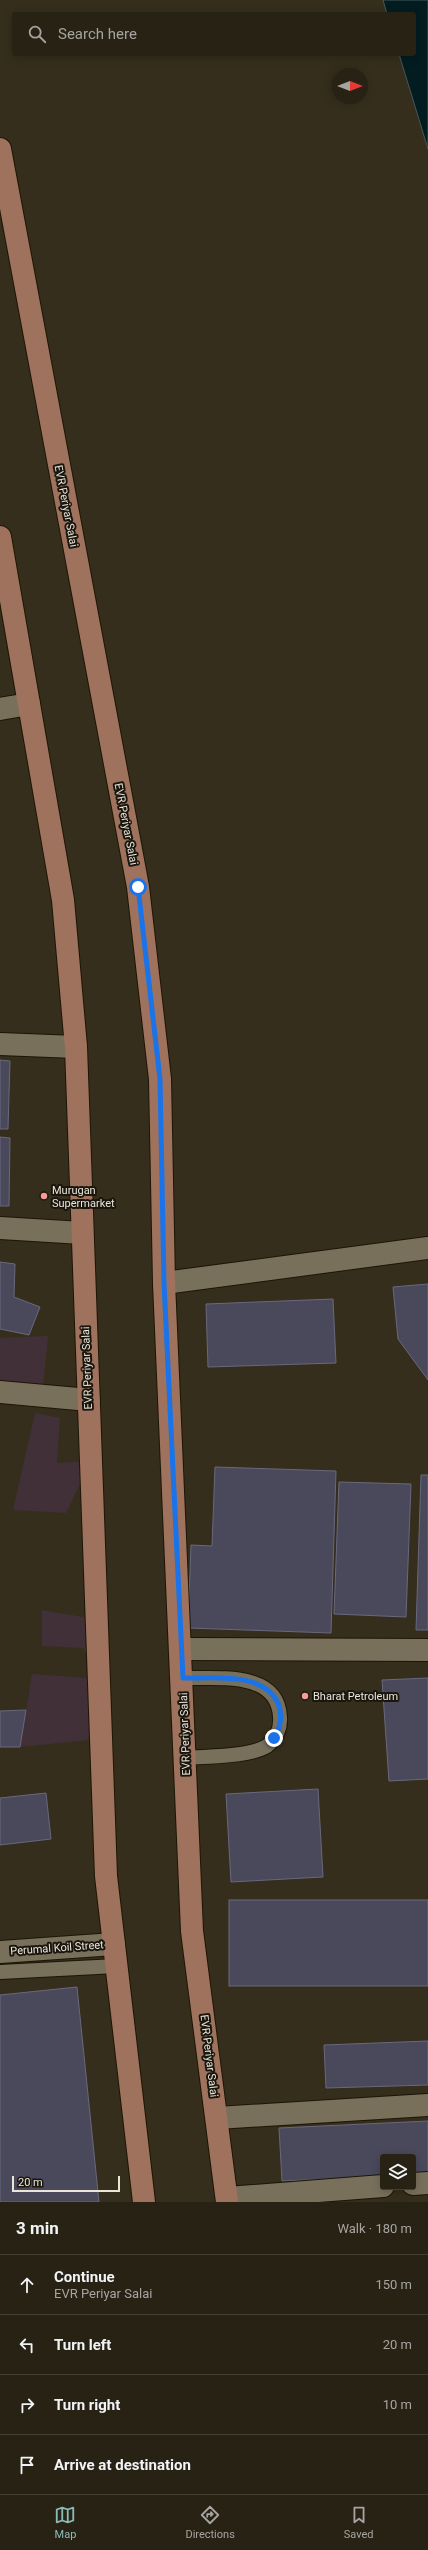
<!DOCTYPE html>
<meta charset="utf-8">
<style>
:root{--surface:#282215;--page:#342f22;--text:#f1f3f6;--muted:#a5a4a0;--line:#443f34;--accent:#8bbbb9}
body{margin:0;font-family:Roboto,sans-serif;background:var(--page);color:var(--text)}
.controls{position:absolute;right:12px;bottom:12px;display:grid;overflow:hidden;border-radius:4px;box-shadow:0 2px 10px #0003}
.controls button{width:36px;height:36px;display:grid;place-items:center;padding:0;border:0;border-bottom:1px solid var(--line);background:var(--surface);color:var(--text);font:20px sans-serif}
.compass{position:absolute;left:332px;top:68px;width:36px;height:36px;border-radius:50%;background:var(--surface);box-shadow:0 2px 10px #0003;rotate:90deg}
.scale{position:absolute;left:12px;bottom:10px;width:108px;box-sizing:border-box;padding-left:4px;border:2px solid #e9e5d9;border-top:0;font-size:11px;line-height:14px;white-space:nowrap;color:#e9e5d9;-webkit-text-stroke:3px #1a160e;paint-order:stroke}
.stop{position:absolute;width:12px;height:12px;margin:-9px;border:3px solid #1a73e8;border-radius:50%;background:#fff}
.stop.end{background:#1a73e8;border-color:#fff;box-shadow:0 1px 4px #0008}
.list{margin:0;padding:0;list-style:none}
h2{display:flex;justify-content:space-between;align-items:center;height:52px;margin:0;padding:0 16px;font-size:17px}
h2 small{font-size:13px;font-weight:400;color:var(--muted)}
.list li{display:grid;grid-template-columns:26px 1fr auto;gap:12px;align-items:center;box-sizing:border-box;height:60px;padding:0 16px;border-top:1px solid var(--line)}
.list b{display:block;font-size:15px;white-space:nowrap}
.list p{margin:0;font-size:13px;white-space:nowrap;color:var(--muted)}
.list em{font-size:13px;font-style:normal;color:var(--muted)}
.icon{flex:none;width:22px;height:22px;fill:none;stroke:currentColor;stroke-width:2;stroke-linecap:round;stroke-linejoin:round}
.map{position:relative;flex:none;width:428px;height:2202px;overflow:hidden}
.search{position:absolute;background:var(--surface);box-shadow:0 2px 10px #0003;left:12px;right:12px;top:12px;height:44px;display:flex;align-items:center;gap:10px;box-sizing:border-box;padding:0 14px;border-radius:4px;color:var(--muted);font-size:15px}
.sheet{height:292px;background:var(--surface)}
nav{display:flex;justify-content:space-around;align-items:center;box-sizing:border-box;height:56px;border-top:1px solid var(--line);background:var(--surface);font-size:11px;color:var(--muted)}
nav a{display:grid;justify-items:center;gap:2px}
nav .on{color:var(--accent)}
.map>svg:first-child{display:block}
</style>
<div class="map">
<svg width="428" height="2202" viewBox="0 0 428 2202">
<rect width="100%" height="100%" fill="#352e1c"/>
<g fill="#423038">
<path d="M48,1336L42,1396L0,1392V1338Z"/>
<path d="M35,1413L60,1418L57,1463L91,1461L66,1513L13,1510Z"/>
<path d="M42,1610L83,1617L97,1629L88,1657L83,1648L42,1646Z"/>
<path d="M32,1674L99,1679L88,1740L20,1747Z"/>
</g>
<path fill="#031c20" stroke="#485858" d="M383,0H428V149L399,54H414V14H387Z"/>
<g fill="#4a495c" stroke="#69687d">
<path d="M0,1060L10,1061L8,1129H0Z"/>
<path d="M0,1137L10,1138L9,1206H0Z"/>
<path d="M0,1262L15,1264L14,1297L40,1307L29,1335L0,1329Z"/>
<path d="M428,1284V1380L398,1339L393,1287Z"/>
<path d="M333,1299L336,1363L208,1367L206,1304Z"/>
<path d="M215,1467L336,1471L331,1633L188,1628L191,1545L212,1546Z"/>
<path d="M421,1475H428V1630H416Z"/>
<path d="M339,1482L411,1484L406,1617L334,1614Z"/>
<path d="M428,1678V1779L389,1781L382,1680Z"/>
<path d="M26,1710L20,1747H0V1711Z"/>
<path d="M318,1789L323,1877L231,1882L226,1794Z"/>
<path d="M46,1793L51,1839L0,1845V1798Z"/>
<rect x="229" y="1900" width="199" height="86"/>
<path d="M77,1987L99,2202H0V1995Z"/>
<path d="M428,2041V2085L326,2088L324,2045Z"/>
<path d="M428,2121V2174L413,2175V2157H383V2177L282,2181L279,2128Z"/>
</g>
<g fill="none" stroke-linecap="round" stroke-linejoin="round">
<g stroke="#1d1605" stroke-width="16">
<g id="lane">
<path d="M183,1678C216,1679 278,1670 280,1717C281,1728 276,1739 267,1746C249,1757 207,1756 186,1758"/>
<path d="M0,1972L117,1966"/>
</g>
</g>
<g stroke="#1d1605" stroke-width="24">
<g id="street">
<path d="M0,709L29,704"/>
<path d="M0,1044L76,1047"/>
<path d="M0,1228L82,1233"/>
<path d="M164,1283L428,1248"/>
<path d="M0,1392L89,1400"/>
<path d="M182,1649L428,1650"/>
<path d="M0,1952L114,1944"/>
<path d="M217,2118L428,2105"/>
<path d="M413,2184L428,2183"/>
<path d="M227,2198L383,2186"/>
</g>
</g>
<g stroke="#1d1605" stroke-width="24">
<g id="primary">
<path d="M0,149L138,887L160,1079L164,1283L192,1931L227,2202"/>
<path d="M0,537L63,900L76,1047L106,1876L144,2202"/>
</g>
</g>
<use href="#lane" stroke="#79705c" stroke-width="14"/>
<use href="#street" stroke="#79705c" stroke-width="22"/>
<use href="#primary" stroke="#9f725d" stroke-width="22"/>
</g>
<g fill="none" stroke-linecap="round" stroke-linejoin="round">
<path stroke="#1a73e8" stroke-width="5" d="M138,887L160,1079L164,1283L183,1678C212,1679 263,1671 278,1703C283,1715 280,1728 274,1738"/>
</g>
<g fill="#f59b98" stroke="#1a160e" stroke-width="1.5">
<circle cx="44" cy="1196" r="4"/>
<circle cx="305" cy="1696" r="4"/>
</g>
<g text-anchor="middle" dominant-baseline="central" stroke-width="4" stroke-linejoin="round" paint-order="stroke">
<g font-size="11" fill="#e9e5d9" stroke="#1a160e">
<text transform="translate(66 506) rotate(79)">EVR Periyar Salai</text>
<text transform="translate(126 824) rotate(79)">EVR Periyar Salai</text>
<text transform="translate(87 1368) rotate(-92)">EVR Periyar Salai</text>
<text transform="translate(185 1734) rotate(-92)">EVR Periyar Salai</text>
<text transform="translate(57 1948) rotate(-4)">Perumal Koil Street</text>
<text transform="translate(209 2056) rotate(83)">EVR Periyar Salai</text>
</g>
<g font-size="11" fill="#e9e5d9" stroke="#1a160e" text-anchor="start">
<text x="52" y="1190">Murugan<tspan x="52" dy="13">Supermarket</tspan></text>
<text x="313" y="1696">Bharat Petroleum</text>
</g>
</g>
</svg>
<div class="controls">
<button><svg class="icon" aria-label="layers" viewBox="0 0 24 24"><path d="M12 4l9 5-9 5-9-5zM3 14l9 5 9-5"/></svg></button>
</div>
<svg class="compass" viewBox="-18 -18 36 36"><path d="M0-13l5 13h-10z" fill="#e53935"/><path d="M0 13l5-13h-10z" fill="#a5a4a0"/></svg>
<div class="scale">20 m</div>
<div class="stop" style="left:138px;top:887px"></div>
<div class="stop end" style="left:274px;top:1738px"></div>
<div class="search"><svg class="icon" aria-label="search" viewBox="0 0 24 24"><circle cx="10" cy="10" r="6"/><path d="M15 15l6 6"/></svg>Search here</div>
</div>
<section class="sheet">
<h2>3 min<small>Walk · 180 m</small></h2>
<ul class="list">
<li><svg class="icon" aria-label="ahead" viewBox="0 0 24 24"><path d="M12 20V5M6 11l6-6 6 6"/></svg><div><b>Continue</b><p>EVR Periyar Salai</p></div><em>150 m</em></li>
<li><svg class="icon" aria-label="left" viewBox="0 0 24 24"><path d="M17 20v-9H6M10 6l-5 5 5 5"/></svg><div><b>Turn left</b></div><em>20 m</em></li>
<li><svg class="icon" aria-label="right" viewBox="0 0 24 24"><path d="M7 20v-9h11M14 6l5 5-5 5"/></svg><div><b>Turn right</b></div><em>10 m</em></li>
<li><svg class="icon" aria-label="arrive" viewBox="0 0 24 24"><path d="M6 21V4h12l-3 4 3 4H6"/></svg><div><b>Arrive at destination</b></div></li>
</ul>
</section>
<nav>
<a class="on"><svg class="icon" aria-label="map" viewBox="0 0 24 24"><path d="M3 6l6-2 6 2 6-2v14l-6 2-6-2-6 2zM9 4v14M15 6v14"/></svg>Map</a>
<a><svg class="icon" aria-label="directions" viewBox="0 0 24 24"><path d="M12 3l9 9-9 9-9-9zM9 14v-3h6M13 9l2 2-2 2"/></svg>Directions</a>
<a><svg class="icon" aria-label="saved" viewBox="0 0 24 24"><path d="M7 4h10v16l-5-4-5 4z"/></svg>Saved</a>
</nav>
